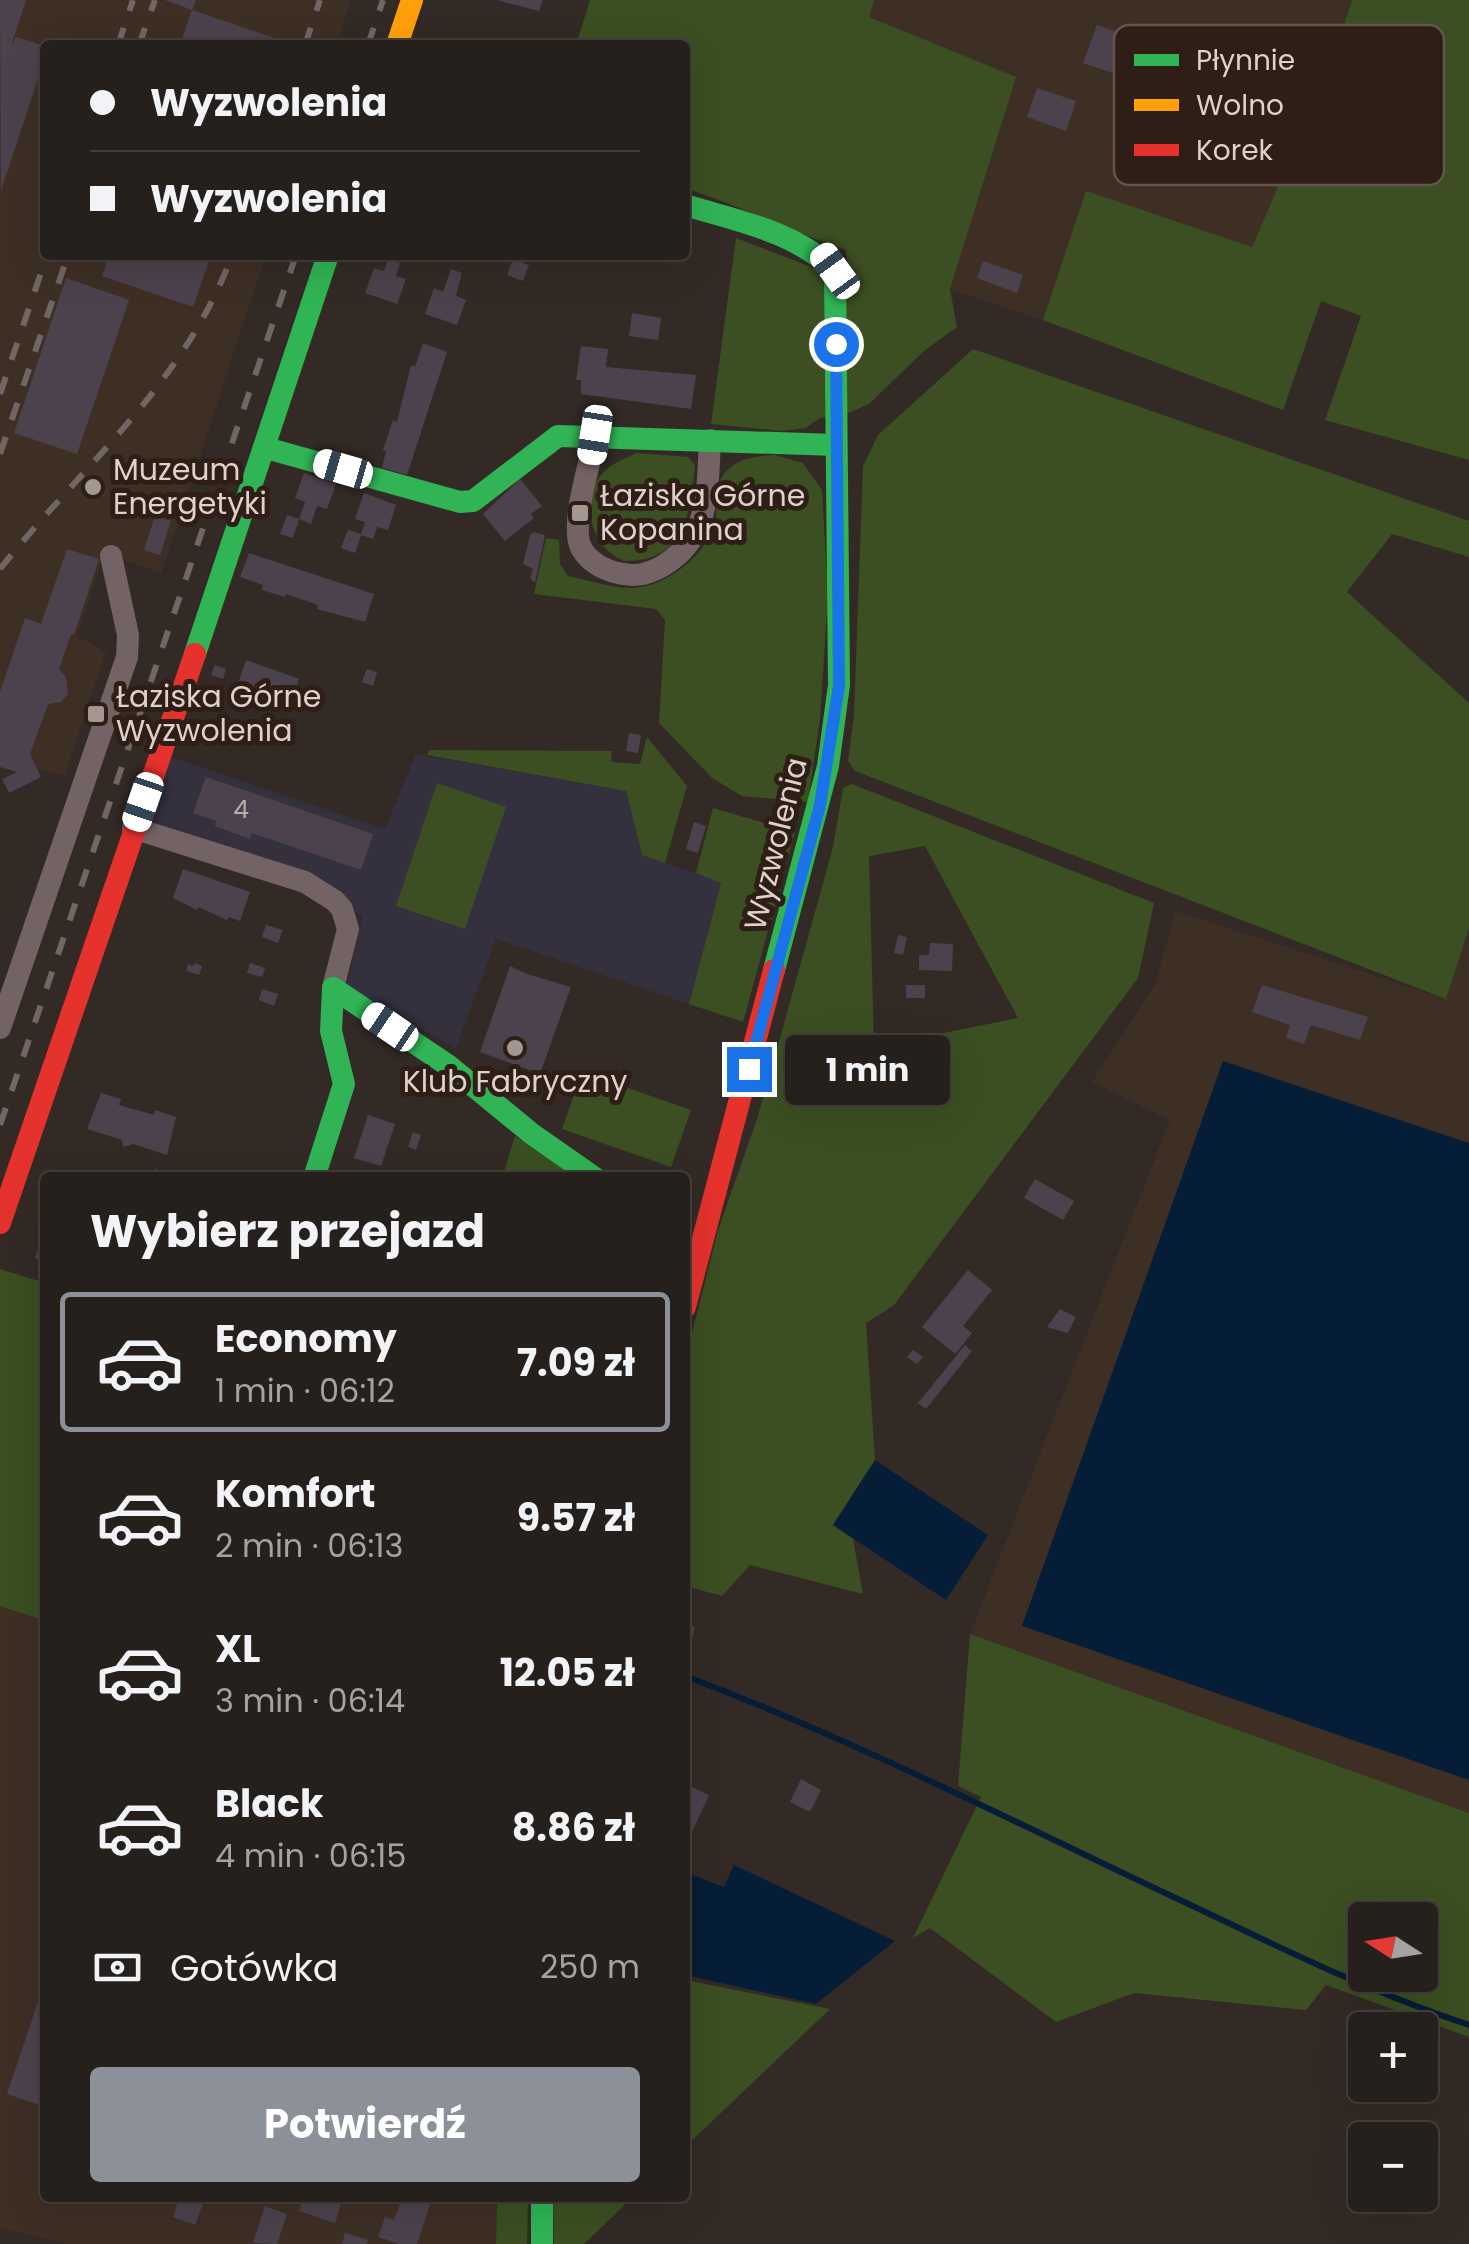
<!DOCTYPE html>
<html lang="pl">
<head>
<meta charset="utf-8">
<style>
	:root { --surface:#26201c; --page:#322d29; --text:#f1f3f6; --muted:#a4a3a3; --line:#423e3b; --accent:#8c9099 }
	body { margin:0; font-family:Poppins,sans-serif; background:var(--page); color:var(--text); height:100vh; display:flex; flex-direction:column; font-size:38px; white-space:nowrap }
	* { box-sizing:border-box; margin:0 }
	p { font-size:32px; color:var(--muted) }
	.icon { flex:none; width:55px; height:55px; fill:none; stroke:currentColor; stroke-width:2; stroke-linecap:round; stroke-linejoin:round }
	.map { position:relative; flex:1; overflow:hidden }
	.side { position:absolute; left:40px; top:1172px; width:650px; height:1030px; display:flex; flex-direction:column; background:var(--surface); border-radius:10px; box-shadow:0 10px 40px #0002,0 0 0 2px var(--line) }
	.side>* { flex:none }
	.guide { position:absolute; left:40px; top:40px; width:650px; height:220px; border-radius:10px; box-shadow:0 10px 40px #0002,0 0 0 2px var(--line); display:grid; align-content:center; height:220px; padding:0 50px; background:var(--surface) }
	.needle { width:65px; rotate:282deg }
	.buttons { position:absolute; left:1348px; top:1902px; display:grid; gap:20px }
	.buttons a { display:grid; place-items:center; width:90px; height:90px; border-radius:10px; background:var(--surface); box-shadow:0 10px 40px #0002,0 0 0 2px var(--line); font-size:50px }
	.end { position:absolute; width:45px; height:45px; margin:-22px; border:12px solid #1a73e8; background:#fff; box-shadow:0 0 0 5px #fff }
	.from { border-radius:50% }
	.bubble { position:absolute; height:70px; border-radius:10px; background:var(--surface); box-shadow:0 10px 40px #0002,0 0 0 2px var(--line); font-size:32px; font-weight:700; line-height:70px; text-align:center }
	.car { position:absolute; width:30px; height:60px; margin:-30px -15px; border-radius:12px; box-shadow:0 0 8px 2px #0007; background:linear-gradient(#fff 24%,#345 0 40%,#fff 0 76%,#345 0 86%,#fff 0) }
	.guide b { display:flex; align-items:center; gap:35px; height:95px; font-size:38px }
	.guide b+b { border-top:2px solid var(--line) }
	.guide i { width:25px; height:25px; background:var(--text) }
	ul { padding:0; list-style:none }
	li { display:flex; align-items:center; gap:30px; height:140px; margin:0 20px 15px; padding:0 30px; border:5px solid transparent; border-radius:10px }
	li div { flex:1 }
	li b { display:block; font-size:38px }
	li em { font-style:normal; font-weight:700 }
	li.active { border-color:var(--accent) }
	li>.icon { width:90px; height:90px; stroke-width:1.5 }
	h2 { padding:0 50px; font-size:45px; line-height:120px }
	.pay { display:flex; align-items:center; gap:25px; height:110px; padding:0 50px; font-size:38px }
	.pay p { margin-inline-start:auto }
	.cta { display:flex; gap:20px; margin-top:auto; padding:20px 50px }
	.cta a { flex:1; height:115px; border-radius:10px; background:var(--accent); color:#fff; font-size:40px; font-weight:700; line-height:115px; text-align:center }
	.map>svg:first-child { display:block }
</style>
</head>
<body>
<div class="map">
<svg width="1469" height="2244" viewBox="0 0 1469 2244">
	<rect width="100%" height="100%" fill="#332a25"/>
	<!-- industrial -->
	<g fill="#3e2f25">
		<polygon points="0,0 351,0 336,45 45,45 45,255 266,255 161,573 104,553 77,636 106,652 65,775 0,761"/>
		<polygon points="874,0 1352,0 1334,56 1252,247 1087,192 1043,320 950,289 1015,77 869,17"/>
		<polygon points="1175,911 1446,999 1469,928 1469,1813 970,1634 1170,1120 1092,1082 1156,983"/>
		<polygon points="0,1606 45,1621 45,2198 497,2198 496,2244 68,2244 0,2228"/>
	</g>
	<!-- education -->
	<polygon fill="#34303e" points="416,754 626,791 642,855 721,882 689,1004 496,939 456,1048 346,989 362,918 319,879 145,825 171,757 385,829"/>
	<!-- green -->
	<g fill="#3b4f22" fill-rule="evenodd">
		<path d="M590,0H874L869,17L1016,77L950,289L957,327L924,351L869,404L848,413L820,418L805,428L782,431L711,424L736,238L848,281L846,250C791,231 740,206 685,188V45H576Z"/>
		<polygon points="1352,0 1469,0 1469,460 1325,420 1361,316 1321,301 1283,410 1043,320 1086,191 1252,247 1334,56"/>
		<polygon points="973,349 1469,521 1469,557 1392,534 1347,592 1469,703 1469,928 1446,999 855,771 848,761 854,715 863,466 878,435"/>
		<path d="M636,453L688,457L695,465C690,514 685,562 624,561C592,548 578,502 602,474C610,464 624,459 636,453Z"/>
		<path d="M775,455L803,463L822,490L828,597L820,719L808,802L742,796L712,778L659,723L665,620L656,609L534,594L546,538L559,540L560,564L568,576C592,581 622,592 646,586C676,579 712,548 716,517C717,509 714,502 716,493C722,462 747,456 775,455Z"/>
		<polygon points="647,737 687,786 665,863 642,855 626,791 427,755 429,750 611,751 612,762 640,764"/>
		<polygon points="437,783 506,807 465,929 396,906"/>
		<path d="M852,784L1154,903L1138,978L894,1305L866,1323L875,1460L833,1525L853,1539L863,1594L750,1565L722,1596L685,1586V1361L718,1230L757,1119L772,1067L833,847L843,788ZM925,846L1018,1018L874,1047L869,856Z"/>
		<polygon points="713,808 795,832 743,1022 689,1004 721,883 696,873"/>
		<polygon points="582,1072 691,1110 671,1167 562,1129"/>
		<polygon points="515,1136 579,1178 502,1178"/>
		<polygon points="0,1269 45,1283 45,1621 0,1606"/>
		<path d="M970,1634L1469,1813V2037L1326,1985L1306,2010L1134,1993L1056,2022L930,1928L913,1938L981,1797L958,1786ZM1365,1920H1420V1975H1365Z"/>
		<polygon points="685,1980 830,2009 685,2147"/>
		<polygon points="497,2198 528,2198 527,2244 496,2244"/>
		<polygon points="553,2198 632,2198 584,2244 554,2244"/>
	</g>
	<!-- water -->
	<g fill="#051d36">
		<polygon points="1223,1061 1469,1143 1469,1780 1022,1626"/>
		<polygon points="875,1460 988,1535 946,1600 833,1525"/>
		<polygon points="734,1865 895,1941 816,2004 685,1975 685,1872 724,1887"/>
	</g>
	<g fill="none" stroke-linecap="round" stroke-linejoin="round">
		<!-- stream -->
		<path stroke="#051d36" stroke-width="6" d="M685,1676C860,1742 1028,1829 1197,1908C1287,1951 1375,1994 1469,2025"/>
	</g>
	<!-- building -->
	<g fill="#4c424d">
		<polygon points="0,0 26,0 11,46 16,37 45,46 45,58 1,190"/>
		<polygon points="165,0 196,0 192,10"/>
		<polygon points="497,0 543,0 539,11"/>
		<polygon points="192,10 283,41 282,45 180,45"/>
		<polygon points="1097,25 1277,88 1264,124 1083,63"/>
		<polygon points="1037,88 1076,101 1066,131 1027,117"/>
		<polygon points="109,255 211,255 193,307 102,276"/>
		<polygon points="388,259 400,263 396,276 406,279 397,304 365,293 374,268 384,271"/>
		<polygon points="513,259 529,265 523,281 507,275"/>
		<polygon points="983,261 1023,275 1017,293 977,278"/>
		<polygon points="451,269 462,273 456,296 466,300 457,325 425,314 434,288 443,292"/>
		<polygon points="66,278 129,300 77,454 14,433"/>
		<polygon points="632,313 661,318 658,340 629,336"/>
		<polygon points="423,343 447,352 407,475 382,468 386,451 383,450 393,420 397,422 411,365 415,367"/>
		<polygon points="581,346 608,349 606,367 696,375 691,409 581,394 581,380 576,380"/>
		<polygon points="304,473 336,484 327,509 317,506 311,524 299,519 305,502 295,498"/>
		<polygon points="520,479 542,506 531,514 534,518 505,541 483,514"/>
		<polygon points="364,493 396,505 388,530 377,527 373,539 361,535 355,553 341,548 348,530 361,534 365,522 355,519"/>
		<polygon points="287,515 299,519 293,538 280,534"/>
		<polygon points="155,516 171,521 160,555 144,550"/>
		<polygon points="534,532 545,535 535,583 530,578 533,569 523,564 530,535"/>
		<polygon points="67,549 99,559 74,635 71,634 59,669 66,678 68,694 61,702 48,704 30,754 41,777 9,793 2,779 17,772 0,767 0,692 25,618 41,624"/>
		<polygon points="249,553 374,594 365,622 317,609 318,605 286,594 285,597 262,590 263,585 240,577"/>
		<polygon points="246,660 299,679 288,710 235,692"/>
		<polygon points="215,665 226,669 223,679 211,675"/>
		<polygon points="367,669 377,672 373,686 362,682"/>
		<polygon points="629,733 641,735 638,753 626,751"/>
		<polygon points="206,777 373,834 361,870 252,833 250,839 215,826 216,821 193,813"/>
		<polygon points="694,822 706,826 698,853 686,849"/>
		<polygon points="183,869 250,892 240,921 229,917 227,920 198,907 197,910 173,898"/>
		<polygon points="266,925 283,930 278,943 262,937"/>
		<polygon points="898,935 907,937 903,955 894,953"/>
		<polygon points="930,943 953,944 952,971 919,970 919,955 929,955"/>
		<polygon points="195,963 202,966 199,975 186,971 188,964 193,966"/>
		<polygon points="250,963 265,968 262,977 247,973"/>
		<polygon points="510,966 527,974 571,987 540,1074 480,1052"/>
		<rect x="906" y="985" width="19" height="13"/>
		<polygon points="1262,985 1368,1017 1360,1040 1311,1025 1304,1044 1286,1038 1290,1025 1252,1012"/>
		<polygon points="262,989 278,994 274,1006 259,1000"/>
		<polygon points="570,1076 577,1078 571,1095 564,1093"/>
		<polygon points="101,1093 121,1099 119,1105 154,1115 155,1110 176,1117 167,1155 133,1144 123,1147 122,1140 87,1129"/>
		<polygon points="368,1115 395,1124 381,1166 354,1158"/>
		<polygon points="413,1132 421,1135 416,1150 408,1147"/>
		<polygon points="155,1169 179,1177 178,1178 152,1178"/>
		<polygon points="1035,1179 1074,1201 1063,1220 1024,1198"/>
		<polygon points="44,1230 45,1230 45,1261 35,1258"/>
		<polygon points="968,1270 992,1290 963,1326 972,1333 955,1354 922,1327"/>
		<polygon points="1060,1309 1076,1317 1068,1333 1047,1327"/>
		<polygon points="965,1345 972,1351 926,1409 918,1403"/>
		<polygon points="913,1350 923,1357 917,1364 907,1357"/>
		<polygon points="685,1624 695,1627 691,1642 685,1640"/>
		<polygon points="801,1779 821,1790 810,1812 790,1802"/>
		<polygon points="685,1784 709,1795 685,1847"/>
		<polygon points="44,1984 45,1984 45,2107 7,2094"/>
		<polygon points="179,2198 205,2198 195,2225 173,2217"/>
		<polygon points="303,2198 343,2198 335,2223 299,2211"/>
		<polygon points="402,2198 432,2198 417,2244 400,2244 378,2237 385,2217 394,2220"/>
		<polygon points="265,2206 287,2214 277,2244 253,2243"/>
		<polygon points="345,2233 368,2240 366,2244 342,2244"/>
	</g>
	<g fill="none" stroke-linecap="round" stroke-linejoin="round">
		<!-- street -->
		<g stroke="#746365" stroke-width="22">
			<path d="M595,435C590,466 576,503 578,535C579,563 617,579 643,574C663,569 681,555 692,538C710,510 708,472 710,440"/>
			<polyline points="133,828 305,882 335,901 342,909 348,929 333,988"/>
			<polyline points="0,1028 127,657 128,635 111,556"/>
		</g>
		<!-- fast -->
		<g stroke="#30b455" stroke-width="22">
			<path d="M685,205C737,221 795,231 835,271L839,685L828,766L774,970"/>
			<polyline points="266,448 460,502 473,501 558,436 836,445"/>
			<polyline points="195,654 328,255"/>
			<polyline points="314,1178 344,1084 331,1031 333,988 449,1066 532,1134 595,1178"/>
			<polyline points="542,2198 542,2244"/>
		</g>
		<!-- slow -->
		<polyline stroke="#ff9f0a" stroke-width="22" points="397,45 412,0"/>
		<!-- jam -->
		<g stroke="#e5322d" stroke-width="22">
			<polyline points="0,1223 195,654"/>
			<polyline points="685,1307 774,970"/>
		</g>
		<!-- rail -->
		<g stroke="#726665" stroke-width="6" stroke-dasharray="18 18" stroke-linecap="butt">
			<polyline points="118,45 133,0"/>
			<polyline points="139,45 155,0"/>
			<polyline points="305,45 320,0"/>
			<polyline points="368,45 383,0"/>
			<polyline points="0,394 47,255"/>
			<polyline points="0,454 68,255"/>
			<path d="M0,569C82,466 186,382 232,255"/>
			<polyline points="0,1125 296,255"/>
		</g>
	</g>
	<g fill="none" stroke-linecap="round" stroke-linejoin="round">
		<!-- route -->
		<polyline stroke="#1a73e8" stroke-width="12" points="749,1069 820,805 839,686 836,344"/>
	</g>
	<!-- markers -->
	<g fill="#a29791" stroke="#2f1e16" stroke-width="4">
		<circle cx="93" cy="487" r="10"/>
		<rect x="570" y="503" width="20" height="20" rx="5"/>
		<rect x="86" y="704" width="20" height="20" rx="5"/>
		<circle cx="515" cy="1048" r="10"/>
	</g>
	<g text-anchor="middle" stroke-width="10" stroke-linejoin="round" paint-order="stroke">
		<!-- number labels -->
		<g font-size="25" fill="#b9adac">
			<text x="241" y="818">4</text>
		</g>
		<!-- poi labels -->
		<g font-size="30" fill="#ddd1cb" stroke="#2f1e16" text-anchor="start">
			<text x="113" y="480">Muzeum<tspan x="113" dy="34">Energetyki</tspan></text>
			<text x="600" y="506">Łaziska Górne<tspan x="600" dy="34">Kopanina</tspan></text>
			<text x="116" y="707">Łaziska Górne<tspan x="116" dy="34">Wyzwolenia</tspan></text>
			<text x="515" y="1092" text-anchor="middle">Klub Fabryczny</text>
		</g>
		<!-- street labels -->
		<g font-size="30" fill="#ddd1cb" stroke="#2f1e16">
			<text transform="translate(776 844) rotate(-76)" y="10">Wyzwolenia</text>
		</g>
	</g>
	<!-- legend -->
	<rect x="1114" y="25" width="330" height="160" rx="15" fill="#2f1e16" stroke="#63544c" stroke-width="2.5"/>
	<rect x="1134" y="54" width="45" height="12" fill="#30b455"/>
	<rect x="1134" y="99" width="45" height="12" fill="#ff9f0a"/>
	<rect x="1134" y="144" width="45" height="12" fill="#e5322d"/>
	<g font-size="28" fill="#ddd1cb">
		<text x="1196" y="70">Płynnie</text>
		<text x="1196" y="115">Wolno</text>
		<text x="1196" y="160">Korek</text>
	</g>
</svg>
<div class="buttons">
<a><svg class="needle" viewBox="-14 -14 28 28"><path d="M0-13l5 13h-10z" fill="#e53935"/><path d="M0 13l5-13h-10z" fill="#a4a3a3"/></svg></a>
<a>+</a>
<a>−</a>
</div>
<i class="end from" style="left:836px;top:344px"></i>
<i class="end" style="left:749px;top:1069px"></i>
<div class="bubble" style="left:785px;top:1035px;width:165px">1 min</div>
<i class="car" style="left:835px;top:271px;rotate:324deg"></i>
<i class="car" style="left:595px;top:435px;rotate:189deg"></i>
<i class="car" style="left:343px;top:469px;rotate:286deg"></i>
<i class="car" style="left:143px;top:802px;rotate:199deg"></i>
<i class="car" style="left:390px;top:1027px;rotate:304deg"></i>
<div class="guide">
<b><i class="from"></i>Wyzwolenia</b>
<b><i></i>Wyzwolenia</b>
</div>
<section class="side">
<h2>Wybierz przejazd</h2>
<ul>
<li class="active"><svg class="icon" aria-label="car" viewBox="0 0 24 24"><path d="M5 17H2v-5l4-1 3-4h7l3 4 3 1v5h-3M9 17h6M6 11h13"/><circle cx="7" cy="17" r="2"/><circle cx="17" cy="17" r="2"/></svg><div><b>Economy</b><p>1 min · 06:12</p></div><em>7.09 zł</em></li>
<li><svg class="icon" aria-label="car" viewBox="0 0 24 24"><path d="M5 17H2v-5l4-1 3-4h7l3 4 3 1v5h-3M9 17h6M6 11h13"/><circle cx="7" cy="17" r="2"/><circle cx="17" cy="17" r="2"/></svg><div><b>Komfort</b><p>2 min · 06:13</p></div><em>9.57 zł</em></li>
<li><svg class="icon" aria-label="car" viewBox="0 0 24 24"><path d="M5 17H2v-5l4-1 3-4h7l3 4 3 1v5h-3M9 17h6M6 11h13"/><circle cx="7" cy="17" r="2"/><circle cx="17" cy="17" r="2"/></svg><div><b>XL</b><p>3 min · 06:14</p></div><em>12.05 zł</em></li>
<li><svg class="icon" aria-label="car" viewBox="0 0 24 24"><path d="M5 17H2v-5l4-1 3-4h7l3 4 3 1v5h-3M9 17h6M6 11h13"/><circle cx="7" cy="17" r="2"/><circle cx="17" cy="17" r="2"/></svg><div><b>Black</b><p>4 min · 06:15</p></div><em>8.86 zł</em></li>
</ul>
<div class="pay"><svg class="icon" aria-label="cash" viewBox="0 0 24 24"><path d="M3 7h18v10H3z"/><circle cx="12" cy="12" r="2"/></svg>Gotówka<p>250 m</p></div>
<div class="cta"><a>Potwierdź</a></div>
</section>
</div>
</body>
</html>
